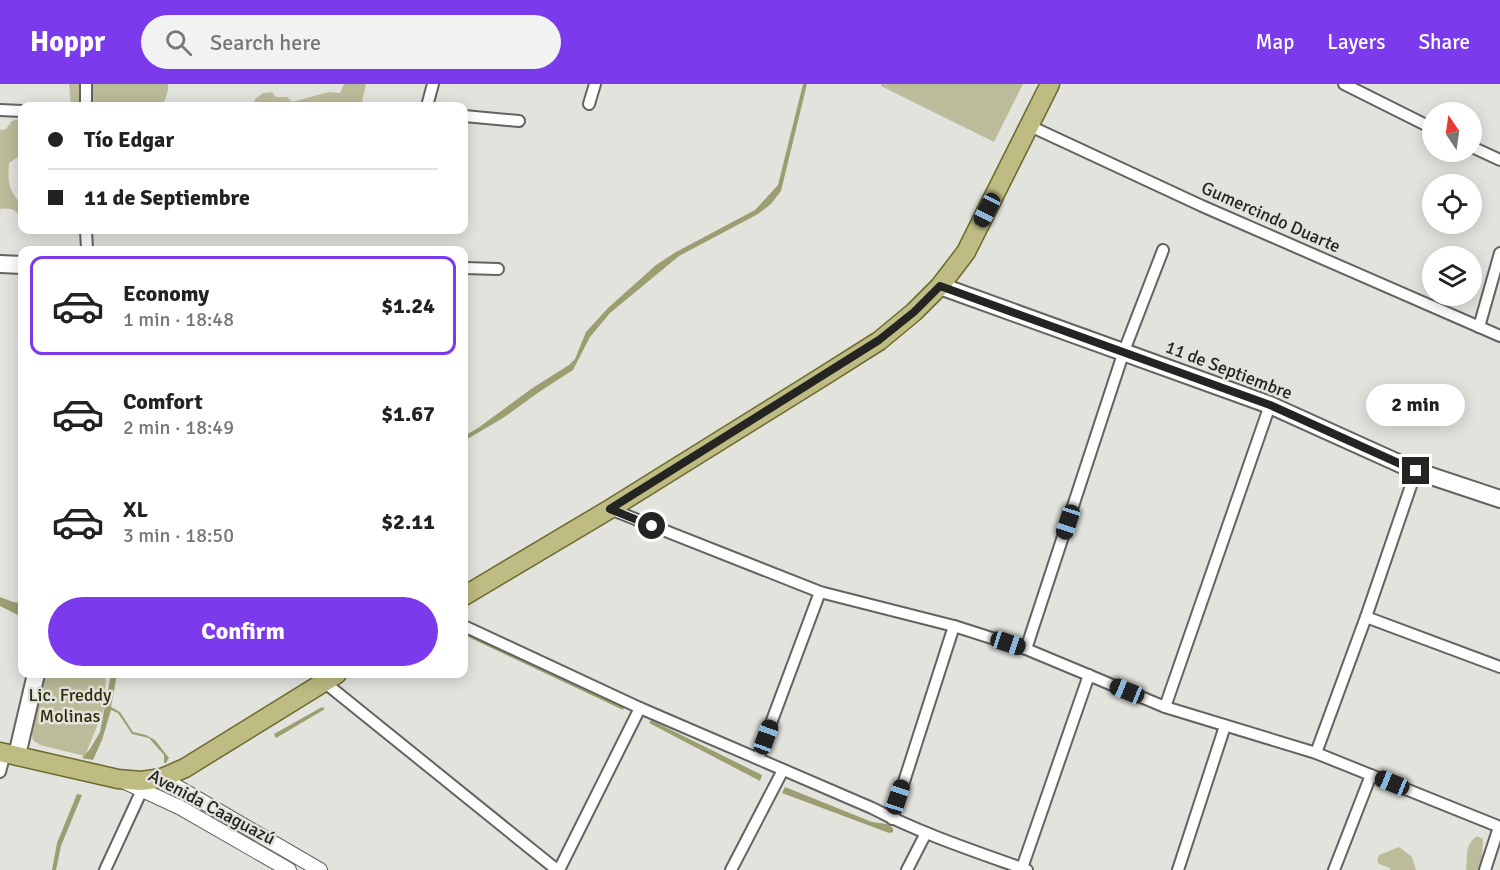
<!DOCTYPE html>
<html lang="en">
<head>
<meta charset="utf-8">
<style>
	:root { --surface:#fff; --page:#f2f2f2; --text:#222; --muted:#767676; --line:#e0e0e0; --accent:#7c3aed }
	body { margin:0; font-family:Signika,sans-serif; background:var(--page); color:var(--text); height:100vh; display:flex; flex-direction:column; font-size:22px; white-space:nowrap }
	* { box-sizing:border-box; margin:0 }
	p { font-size:20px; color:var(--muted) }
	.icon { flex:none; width:33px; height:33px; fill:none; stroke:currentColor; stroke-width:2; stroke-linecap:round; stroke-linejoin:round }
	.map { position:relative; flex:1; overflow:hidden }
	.panel { position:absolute; left:18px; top:162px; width:450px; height:432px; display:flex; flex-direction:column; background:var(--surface); border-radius:12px; box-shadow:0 3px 15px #0003 }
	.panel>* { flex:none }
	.banner { position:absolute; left:18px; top:18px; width:450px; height:132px; border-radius:12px; box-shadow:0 3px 15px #0003; display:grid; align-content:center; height:132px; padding:0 30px; background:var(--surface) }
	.needle { width:39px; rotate:347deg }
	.buttons { position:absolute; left:1422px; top:18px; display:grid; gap:12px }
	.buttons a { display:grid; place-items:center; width:60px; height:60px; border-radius:50%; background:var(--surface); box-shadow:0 3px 15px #0003; font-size:30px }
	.end { position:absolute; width:27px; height:27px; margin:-14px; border:8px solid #242422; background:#fff; box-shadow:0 0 0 3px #fff }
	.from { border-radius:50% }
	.bubble { position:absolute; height:42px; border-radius:21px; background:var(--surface); box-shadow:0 3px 15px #0003; font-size:20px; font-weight:700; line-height:42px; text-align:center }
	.car { position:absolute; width:18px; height:36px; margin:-18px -9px; border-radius:8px; box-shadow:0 0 4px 2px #0007; background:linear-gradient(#222 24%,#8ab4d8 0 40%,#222 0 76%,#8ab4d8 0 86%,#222 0) }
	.banner b { display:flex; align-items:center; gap:21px; height:57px; font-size:22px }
	.banner b+b { border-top:2px solid var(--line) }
	.banner i { width:15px; height:15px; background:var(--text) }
	ul { padding:10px 0 0; list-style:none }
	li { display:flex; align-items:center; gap:18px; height:99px; margin:0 12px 9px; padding:0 18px; border:3px solid transparent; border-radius:12px }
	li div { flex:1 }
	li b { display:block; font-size:22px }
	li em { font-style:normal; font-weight:700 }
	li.current { border-color:var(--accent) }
	li>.icon { width:54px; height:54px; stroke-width:1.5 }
	.primary-button { display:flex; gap:12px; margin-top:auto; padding:12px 30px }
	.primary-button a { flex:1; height:69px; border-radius:36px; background:var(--accent); color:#fff; font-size:24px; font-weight:700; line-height:69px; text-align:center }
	header { display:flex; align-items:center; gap:36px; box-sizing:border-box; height:84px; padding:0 30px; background:var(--accent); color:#fff }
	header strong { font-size:28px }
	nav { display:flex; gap:33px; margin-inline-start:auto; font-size:21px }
	.search { width:420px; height:54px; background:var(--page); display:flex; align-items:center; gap:15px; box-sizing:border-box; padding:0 21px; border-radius:33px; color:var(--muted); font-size:22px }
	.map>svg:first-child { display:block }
</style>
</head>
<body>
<header>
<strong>Hoppr</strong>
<div class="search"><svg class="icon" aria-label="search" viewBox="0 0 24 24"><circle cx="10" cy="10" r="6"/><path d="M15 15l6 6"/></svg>Search here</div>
<nav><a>Map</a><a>Layers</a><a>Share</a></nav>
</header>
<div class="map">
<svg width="1500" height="786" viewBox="0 0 1500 786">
	<rect width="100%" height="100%" fill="#e3e3de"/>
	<!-- green -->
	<g fill="#bcbc9b">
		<polygon points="69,0 168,0 168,6 163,22 71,22"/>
		<polygon points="344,0 366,0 361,22 251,22 254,19 255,15 263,9 272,8 276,13 287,13 292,18 329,8 340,9"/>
		<polygon points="881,0 1023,0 994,58 881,2"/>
		<path d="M22,34V70L9,79C8,98 8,104 20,119H22V139C19,127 13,123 0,125V46L6,45L12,37Z"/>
		<polygon points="44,590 106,590 104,625 85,672 40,661 33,656 32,651"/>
		<path d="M1477,752L1483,755L1482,776L1486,781V786H1466C1468,772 1464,761 1477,752Z"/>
		<polygon points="1399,763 1412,773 1416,786 1390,786 1390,784 1379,780 1377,776 1379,771"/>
	</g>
	<!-- water -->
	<g fill="#9d9d72">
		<polygon points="803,0 807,0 781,107 771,120 758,130 679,172 610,229 590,253 573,286 539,308 503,334 464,357 464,352 478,344 531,305 569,281 575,275 586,248 608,224 656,181 676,168 755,126 778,101"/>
		<polygon points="0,513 13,518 22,519 22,533 0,522"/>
		<polygon points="464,546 624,623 623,626 464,551"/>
		<polygon points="111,590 117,590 111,623 120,628 133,648 146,651 155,656 169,674 166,679 164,679 164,671 149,654 132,650 118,629 111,626 102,656 93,676 82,674 90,665 100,648"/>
		<polygon points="322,623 325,625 276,654 274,650"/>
		<polygon points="651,636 762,691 760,697 649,639"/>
		<polygon points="785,703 872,738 887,740 893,744 893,748 889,749 782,709"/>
		<polygon points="77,710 82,711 61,762 56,786 52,786 57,759"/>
	</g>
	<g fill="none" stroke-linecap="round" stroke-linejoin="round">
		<defs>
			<g id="minor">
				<polyline points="1344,0 1432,44"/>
				<polyline points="589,20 595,0"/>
				<polyline points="86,22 86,0"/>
				<polyline points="427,22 433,0"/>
				<polyline points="0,26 22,27"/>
				<polyline points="464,32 519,37"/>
				<polyline points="1030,42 1202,122 1500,252"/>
				<polyline points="1472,63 1500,76"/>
				<polyline points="86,146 87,166"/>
				<polyline points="464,184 498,185"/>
				<polyline points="1479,243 1500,169"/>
				<polyline points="610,425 820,508 954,542 1026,565 1165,623 1316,669 1500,743"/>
				<polyline points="1366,533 1500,583"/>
				<path d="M464,542L640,624L872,724C922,750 974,767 1027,786"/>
				<polyline points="1026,565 1124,267 1163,166"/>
				<polyline points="324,598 557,786"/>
				<polyline points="1165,623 1270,321"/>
				<polyline points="1316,669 1366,533 1416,387"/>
				<polyline points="758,674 820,508"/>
				<polyline points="0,688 5,669"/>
				<polyline points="892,735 954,542"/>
				<polyline points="1022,784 1089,591"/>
				<polyline points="105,786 142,706 147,703"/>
				<polyline points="559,786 640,624"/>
				<polyline points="731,786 783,686"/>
				<polyline points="907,786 926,749"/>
				<polyline points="1178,786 1225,642"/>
				<polyline points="1334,786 1371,691"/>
				<polyline points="1485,786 1499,743"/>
			</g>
			<g id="tertiary">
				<polyline points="162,694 320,786"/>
				<polyline points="125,698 181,724 289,786"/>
			</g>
			<g id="secondary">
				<polyline points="0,180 22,181"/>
				<polyline points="940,202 1270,321 1416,387 1500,415"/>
				<polyline points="17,671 36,590"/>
			</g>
			<g id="primary">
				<polyline points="464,512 610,425 822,293 879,257 914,228 940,202 966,168 1050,0"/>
				<polyline points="0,668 118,695 141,697 162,694 185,684 337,590"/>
			</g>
		</defs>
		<!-- minor casing -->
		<use href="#minor" stroke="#63635f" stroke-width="14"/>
		<!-- tertiary casing -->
		<use href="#tertiary" stroke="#63635f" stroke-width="16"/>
		<!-- secondary casing -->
		<use href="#secondary" stroke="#63635f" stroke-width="20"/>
		<!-- primary casing -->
		<use href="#primary" stroke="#6c6a2c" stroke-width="21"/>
		<!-- minor -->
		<use href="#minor" stroke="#fff" stroke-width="10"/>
		<!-- tertiary -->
		<use href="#tertiary" stroke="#fff" stroke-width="14"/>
		<!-- secondary -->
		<use href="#secondary" stroke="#fff" stroke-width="16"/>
		<!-- primary -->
		<use href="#primary" stroke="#bebc83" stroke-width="18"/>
	</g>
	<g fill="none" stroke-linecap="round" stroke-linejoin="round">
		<!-- route -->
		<polyline stroke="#242422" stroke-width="8" points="652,442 610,425 879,256 914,228 940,202 1270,321 1416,387"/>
	</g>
	<g text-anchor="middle" stroke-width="5" stroke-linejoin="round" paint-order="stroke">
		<!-- street labels -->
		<g font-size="18" fill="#242422" stroke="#e3e3de">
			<text transform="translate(1271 133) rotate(24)" y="6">Gumercindo Duarte</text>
			<text transform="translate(1229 286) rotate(21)" y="6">11 de Septiembre</text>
			<text transform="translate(212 723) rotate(28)" y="6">Avenida Caaguazú</text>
		</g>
		<!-- park labels -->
		<g font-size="18" fill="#2f2e09" stroke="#e3e3de">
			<text x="70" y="617">Lic. Freddy<tspan x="70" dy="21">Molinas</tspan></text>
		</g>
	</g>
</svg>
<div class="buttons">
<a><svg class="needle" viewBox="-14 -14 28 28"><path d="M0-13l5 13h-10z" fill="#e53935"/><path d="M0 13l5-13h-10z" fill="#767676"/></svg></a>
<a><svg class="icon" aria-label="locate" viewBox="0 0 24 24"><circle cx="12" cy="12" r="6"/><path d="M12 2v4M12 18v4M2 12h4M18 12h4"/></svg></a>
<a><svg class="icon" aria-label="layers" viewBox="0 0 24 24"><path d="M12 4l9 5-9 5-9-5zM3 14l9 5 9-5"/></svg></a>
</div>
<i class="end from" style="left:652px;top:442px"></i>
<i class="end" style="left:1416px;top:387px"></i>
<div class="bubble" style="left:1366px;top:300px;width:99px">2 min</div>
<i class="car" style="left:987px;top:126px;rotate:207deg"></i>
<i class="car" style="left:1068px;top:438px;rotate:198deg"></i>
<i class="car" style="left:1008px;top:559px;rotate:108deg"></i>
<i class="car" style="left:1127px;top:607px;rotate:292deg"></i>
<i class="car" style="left:766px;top:653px;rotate:20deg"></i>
<i class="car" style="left:1392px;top:699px;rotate:292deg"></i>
<i class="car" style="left:898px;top:713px;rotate:18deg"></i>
<div class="banner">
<b><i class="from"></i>Tío Edgar</b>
<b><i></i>11 de Septiembre</b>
</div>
<section class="panel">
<ul>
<li class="current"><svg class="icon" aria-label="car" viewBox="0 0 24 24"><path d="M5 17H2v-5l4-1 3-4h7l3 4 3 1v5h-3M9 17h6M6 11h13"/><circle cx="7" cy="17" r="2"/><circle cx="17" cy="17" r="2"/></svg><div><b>Economy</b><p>1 min · 18:48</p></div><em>$1.24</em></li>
<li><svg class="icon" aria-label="car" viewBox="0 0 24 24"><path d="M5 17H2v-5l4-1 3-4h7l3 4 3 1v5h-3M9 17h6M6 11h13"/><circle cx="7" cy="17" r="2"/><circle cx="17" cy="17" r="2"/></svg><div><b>Comfort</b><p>2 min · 18:49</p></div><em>$1.67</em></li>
<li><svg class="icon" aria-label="car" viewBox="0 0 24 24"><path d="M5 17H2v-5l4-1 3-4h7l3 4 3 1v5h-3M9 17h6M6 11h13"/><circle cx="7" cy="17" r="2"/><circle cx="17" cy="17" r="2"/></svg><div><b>XL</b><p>3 min · 18:50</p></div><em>$2.11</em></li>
</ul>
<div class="primary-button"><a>Confirm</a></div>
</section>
</div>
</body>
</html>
